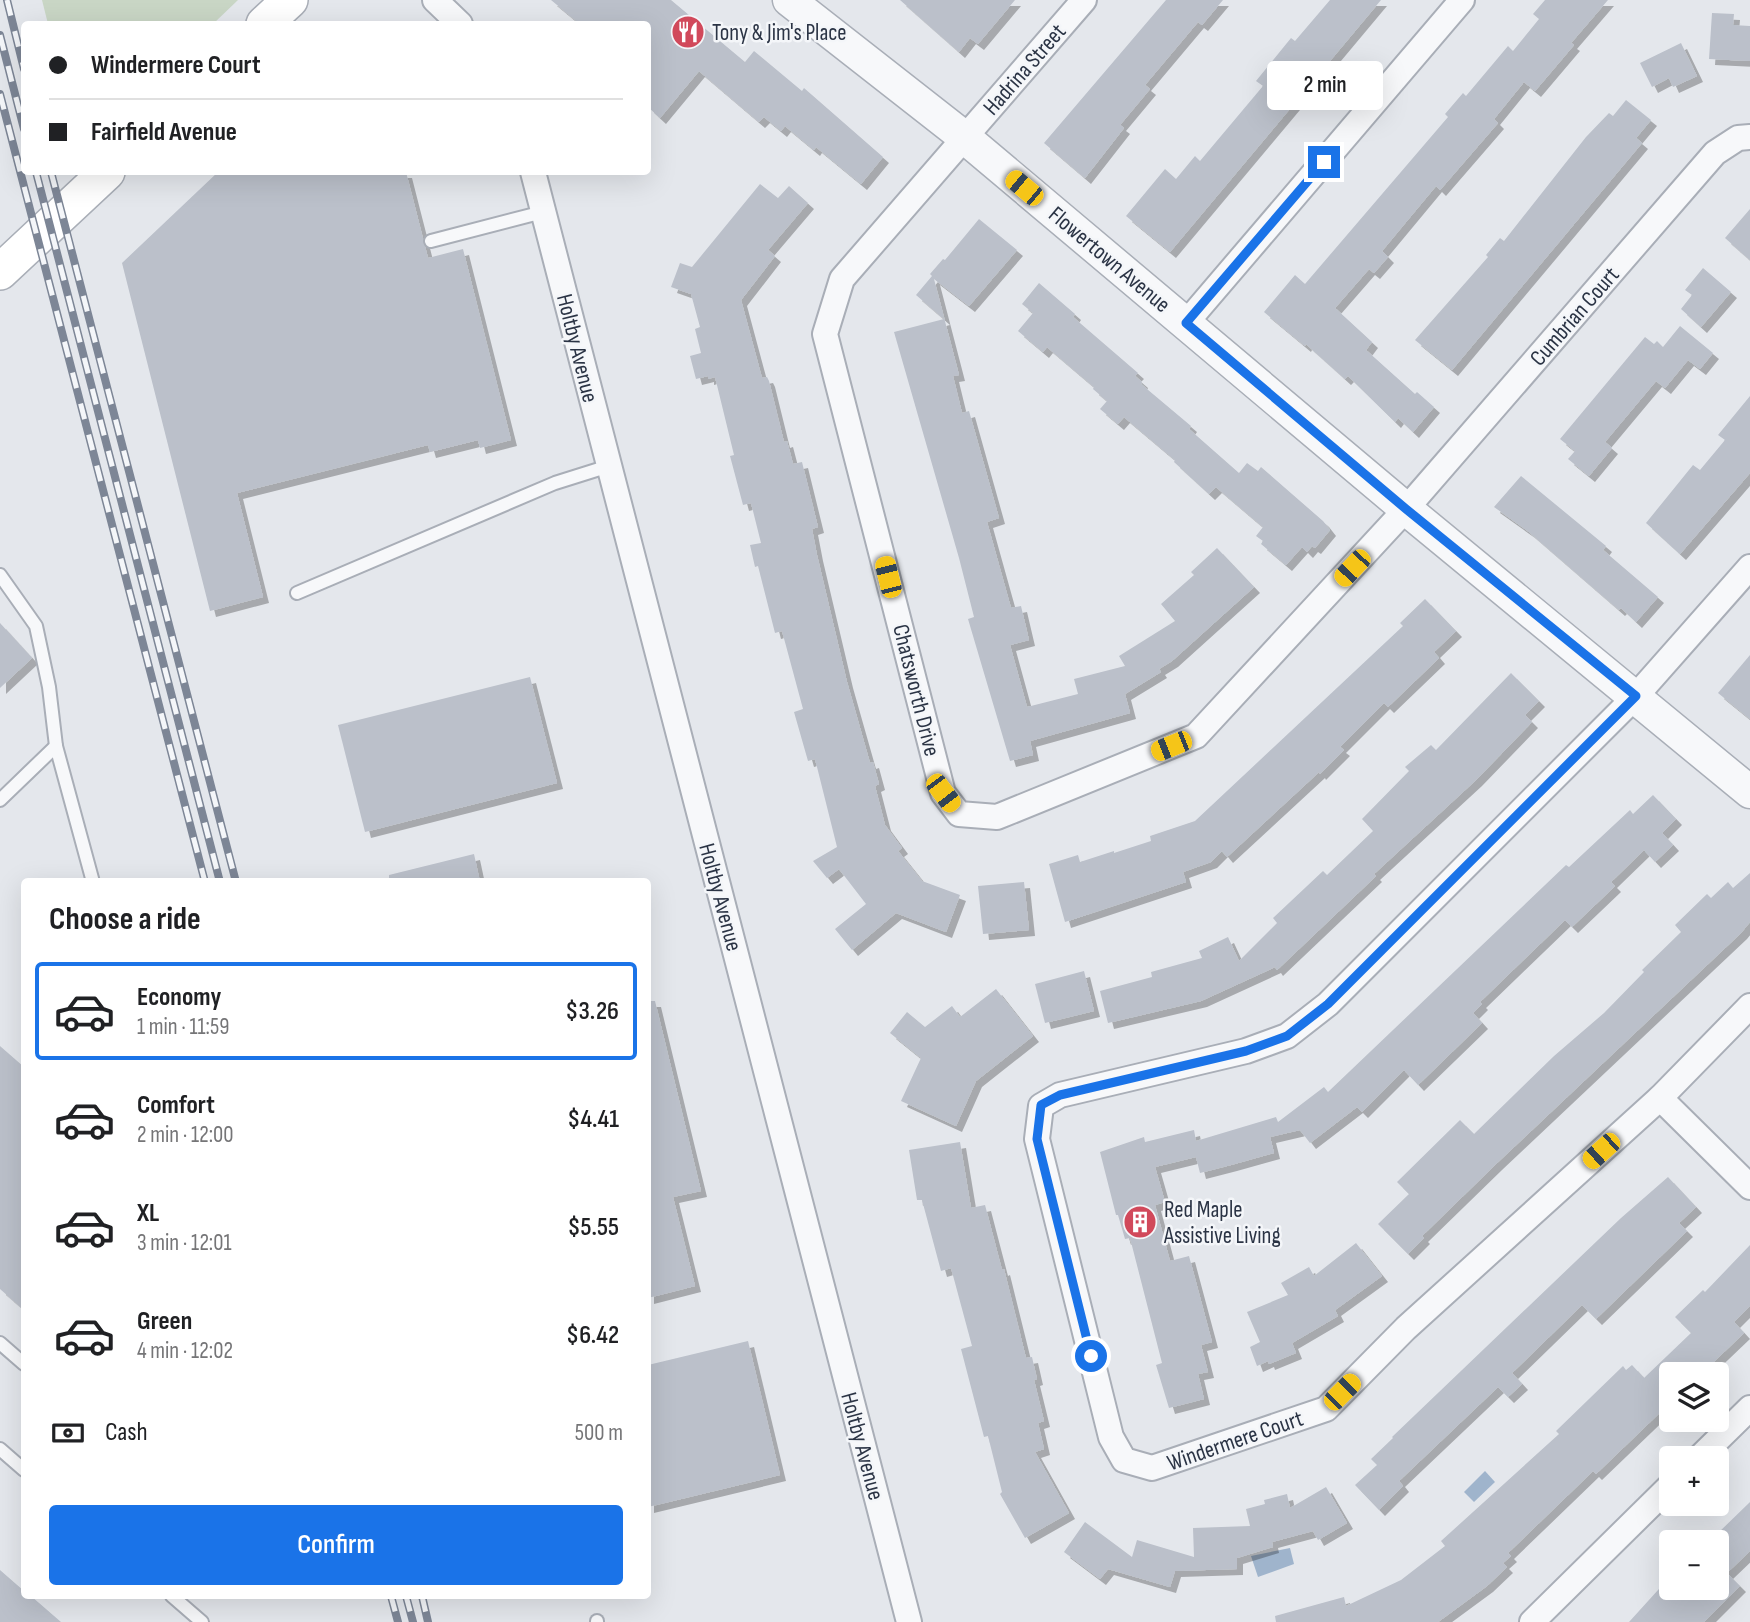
<!DOCTYPE html>
<html lang="en">
<head>
<meta charset="utf-8">
<style>
	:root { --surface:#fff; --page:#f6f6f6; --text:#202124; --muted:#757577; --line:#e0e0e0; --accent:#1a73e8 }
	body { margin:0; font-family:"Sofia Sans Condensed",sans-serif; background:var(--page); color:var(--text); height:100vh; display:flex; flex-direction:column; font-size:26px; white-space:nowrap }
	* { box-sizing:border-box; margin:0 }
	p { font-size:23px; color:var(--muted) }
	.icon { flex:none; width:38px; height:38px; fill:none; stroke:currentColor; stroke-width:2; stroke-linecap:round; stroke-linejoin:round }
	.map { position:relative; flex:1; overflow:hidden }
	.side { position:absolute; left:21px; top:878px; width:630px; height:721px; display:flex; flex-direction:column; background:var(--surface); border-radius:7px; box-shadow:0 7px 28px #0002 }
	.side>* { flex:none }
	.guide { position:absolute; left:21px; top:21px; width:630px; height:154px; border-radius:7px; box-shadow:0 7px 28px #0002; display:grid; align-content:center; height:154px; padding:0 28px; background:var(--surface) }
	.tools { position:absolute; left:1659px; top:1362px; display:grid; gap:14px }
	.tools a { display:grid; place-items:center; width:70px; height:70px; border-radius:7px; background:var(--surface); box-shadow:0 7px 28px #0002; font-size:35px }
	.end { position:absolute; width:32px; height:32px; margin:-16px; border:9px solid #1a73e8; background:#fff; box-shadow:0 0 0 4px #fff }
	.from { border-radius:50% }
	.bubble { position:absolute; height:49px; border-radius:7px; background:var(--surface); box-shadow:0 7px 28px #0002; font-size:23px; font-weight:600; line-height:49px; text-align:center }
	.car { position:absolute; width:21px; height:42px; margin:-21px -10px; border-radius:9px; box-shadow:0 0 5px 2px #0007; background:linear-gradient(#f5c518 24%,#345 0 40%,#f5c518 0 76%,#345 0 86%,#f5c518 0) }
	.guide b { display:flex; align-items:center; gap:24px; height:66px; font-size:26px }
	.guide b+b { border-top:2px solid var(--line) }
	.guide i { width:18px; height:18px; background:var(--text) }
	ul { padding:0; list-style:none }
	li { display:flex; align-items:center; gap:21px; height:98px; margin:0 14px 10px; padding:0 14px; border:4px solid transparent; border-radius:7px }
	li div { flex:1 }
	li b { display:block; font-size:26px }
	li em { font-style:normal; font-weight:600 }
	li.active { border-color:var(--accent) }
	li>.icon { width:63px; height:63px; stroke-width:1.5 }
	h2 { padding:0 28px; font-size:32px; line-height:84px }
	.pay { display:flex; align-items:center; gap:18px; height:77px; padding:0 28px; font-size:26px }
	.pay p { margin-inline-start:auto }
	.primary-button { display:flex; gap:14px; margin-top:auto; padding:14px 28px }
	.primary-button a { flex:1; height:80px; border-radius:7px; background:var(--accent); color:#fff; font-size:28px; font-weight:600; line-height:80px; text-align:center }
	.map>svg:first-child { display:block }
</style>
</head>
<body>
<div class="map">
<svg width="1750" height="1622" viewBox="0 0 1750 1622">
	<defs>
		<filter id="shadow"><feDropShadow dx="6" dy="6" stdDeviation="0" flood-color="#0004"/></filter>
	</defs>
	<rect width="100%" height="100%" fill="#e4e7ec"/>
	<!-- green -->
	<polygon fill="#c9d6c5" points="42,0 238,0 213,24 48,24"/>
	<!-- water -->
	<g fill="#9fb4cc">
		<polygon points="1485,1471 1495,1482 1474,1502 1464,1492"/>
		<polygon points="1290,1548 1294,1564 1258,1577 1251,1556"/>
	</g>
	<!-- building -->
	<g fill="#bbc0ca" filter="url(#shadow)">
		<polygon points="551,0 671,0 745,62 754,51 802,91 804,88 883,157 861,184 816,147 814,150 785,126 781,131 764,117 759,122 699,71 660,118 648,107 648,24 580,24"/>
		<polygon points="900,0 1015,0 978,44 970,38 959,52"/>
		<polygon points="1166,0 1223,0 1202,25 1198,22 1145,85 1150,89 1120,125 1124,128 1085,178 1044,143"/>
		<polygon points="1330,0 1381,0 1170,252 1126,216 1165,169 1176,179 1195,156 1200,161 1263,86 1256,81 1291,38 1295,41"/>
		<polygon points="1545,0 1608,0 1571,43 1574,45 1535,91 1524,82 1494,119 1498,123 1440,190 1436,186 1382,251 1388,257 1374,273 1369,269 1335,308 1372,342 1366,350 1415,394 1417,392 1434,407 1413,432 1398,418 1395,422 1348,376 1345,379 1306,344 1305,346 1264,312 1295,275 1305,284 1448,117 1445,114 1463,93 1466,96 1508,46 1513,51 1539,19 1533,14"/>
		<polygon points="1712,13 1734,14 1733,25 1750,26 1750,61 1709,59"/>
		<polygon points="1681,43 1697,76 1673,87 1669,78 1652,87 1640,63"/>
		<polygon points="1626,100 1651,120 1636,138 1642,143 1452,370 1415,340 1488,257 1486,255 1500,238 1504,241 1586,137 1609,113 1613,116"/>
		<polygon points="218,172 406,172 428,258 463,249 511,440 480,448 478,440 430,452 428,445 237,493 263,597 210,611 122,263"/>
		<polygon points="760,184 778,198 789,186 808,203 768,250 775,256 741,300 762,378 767,377 769,381 784,442 787,441 793,464 802,462 818,527 812,529 817,555 847,682 870,763 873,762 879,784 875,786 885,825 902,848 898,851 922,881 960,895 946,932 896,913 852,950 835,929 866,904 839,869 827,878 813,861 837,847 815,759 808,761 794,712 803,709 782,631 775,633 758,566 755,567 750,545 761,543 751,503 743,505 730,456 734,455 715,377 708,379 708,376 696,379 690,356 701,353 695,329 700,327 691,294 671,287 680,263 692,267"/>
		<polygon points="1750,209 1750,260 1725,238"/>
		<polygon points="979,219 1017,250 969,306 934,279 959,375 953,376 962,413 969,411 999,518 987,522 1011,608 1021,606 1029,640 1010,645 1027,707 1078,694 1074,679 1125,666 1119,656 1175,621 1161,604 1194,575 1191,572 1217,548 1254,587 1172,661 1159,669 1161,672 1125,694 1130,713 1030,741 1033,755 1010,761 968,619 974,617 959,558 894,332 944,319 916,295 932,276 930,274 943,259 945,260"/>
		<polygon points="1703,268 1731,292 1701,327 1681,309 1692,295 1685,290"/>
		<polygon points="1039,283 1075,314 1073,317 1138,373 1135,376 1142,382 1141,384 1191,426 1189,429 1239,473 1247,463 1258,471 1261,467 1323,521 1330,530 1315,548 1312,546 1307,552 1302,547 1286,565 1261,544 1263,541 1256,536 1263,527 1216,487 1209,494 1174,462 1175,460 1124,417 1118,424 1100,409 1107,401 1093,389 1094,387 1047,347 1043,352 1018,331 1033,313 1022,304"/>
		<polygon points="1680,326 1713,353 1700,369 1688,360 1665,388 1656,381 1605,442 1612,448 1589,476 1568,459 1575,451 1560,439 1645,337 1654,344 1657,341 1663,347"/>
		<polygon points="1750,396 1750,473 1680,554 1646,523 1693,465 1700,470 1725,440 1718,435"/>
		<polygon points="1521,476 1606,546 1603,550 1658,597 1636,622 1621,608 1619,610 1529,532 1494,507"/>
		<polygon points="1425,599 1456,631 1434,652 1439,658 1388,707 1384,703 1340,747 1344,750 1320,774 1319,772 1227,857 1222,851 1211,862 1183,872 1186,882 1065,922 1049,864 1078,855 1080,862 1114,851 1114,853 1151,841 1150,836 1195,821 1403,626 1400,623"/>
		<polygon points="0,623 32,658 0,688"/>
		<polygon points="1750,655 1750,719 1718,693"/>
		<polygon points="1511,673 1539,701 1525,715 1532,722 1476,780 1374,874 1376,876 1277,970 1275,967 1201,1001 1108,1023 1100,991 1152,977 1151,972 1202,958 1199,951 1228,937 1239,961 1277,923 1273,918 1323,871 1327,875 1373,831 1362,819 1409,771 1405,767 1431,745 1436,750"/>
		<polygon points="530,677 557,783 365,832 338,725"/>
		<polygon points="1653,795 1676,819 1662,833 1673,845 1655,862 1644,850 1611,882 1615,886 1572,927 1565,920 1480,1002 1482,1004 1473,1013 1482,1023 1418,1085 1404,1070 1362,1112 1357,1107 1310,1143 1300,1130 1270,1137 1274,1153 1231,1165 1200,1173 1196,1157 1155,1167 1165,1202 1155,1205 1170,1261 1189,1256 1212,1342 1201,1345 1208,1372 1198,1374 1204,1399 1169,1408 1156,1365 1162,1363 1130,1238 1125,1239 1118,1215 1116,1215 1100,1152 1144,1137 1145,1142 1194,1130 1196,1141 1276,1117 1278,1122 1324,1087 1328,1092 1566,865 1569,867 1630,810 1633,814"/>
		<polygon points="474,854 480,882 389,882 389,875"/>
		<polygon points="1750,873 1750,922 1741,933 1496,1164 1422,1236 1424,1238 1408,1254 1378,1224 1409,1194 1397,1182 1460,1120 1474,1134 1554,1056 1604,1013 1644,972 1642,970 1681,932 1675,925 1707,894 1711,898 1728,882 1733,888"/>
		<polygon points="1024,882 1029,930 983,934 978,886"/>
		<polygon points="1084,971 1094,1011 1045,1023 1035,984"/>
		<polygon points="996,989 1033,1036 976,1081 956,1126 901,1101 921,1058 890,1033 907,1012 925,1027 952,1006 960,1017"/>
		<polygon points="648,1001 655,1001 701,1191 673,1197 695,1286 648,1298"/>
		<polygon points="0,1046 24,1067 24,1310 0,1289"/>
		<polygon points="960,1142 971,1208 985,1205 1002,1270 1004,1269 1026,1358 1032,1357 1037,1379 1034,1380 1044,1421 1038,1423 1044,1449 1035,1452 1069,1513 1025,1538 1000,1494 1002,1492 988,1436 984,1437 961,1349 972,1346 951,1268 941,1271 922,1200 917,1200 909,1150"/>
		<polygon points="1668,1177 1696,1207 1679,1223 1687,1231 1596,1319 1582,1305 1512,1373 1522,1384 1508,1397 1498,1387 1399,1481 1403,1486 1379,1510 1355,1485 1377,1465 1371,1459 1393,1438 1392,1437 1621,1218"/>
		<polygon points="1356,1243 1382,1276 1335,1310 1338,1316 1292,1343 1296,1353 1269,1364 1268,1361 1257,1366 1250,1347 1260,1342 1247,1312 1288,1295 1281,1283 1309,1267 1314,1276"/>
		<polygon points="1750,1245 1750,1306 1734,1322 1744,1333 1701,1374 1671,1374 1671,1402 1596,1474 1593,1471 1508,1553 1511,1556 1503,1563 1507,1567 1487,1586 1438,1622 1276,1622 1275,1616 1344,1597 1346,1606 1401,1580 1445,1546 1441,1541 1559,1434 1556,1431 1623,1366 1626,1370 1632,1365 1644,1378 1691,1333 1675,1317 1703,1290 1705,1292"/>
		<polygon points="748,1341 780,1475 648,1507 648,1365"/>
		<polygon points="1326,1487 1347,1523 1318,1540 1313,1531 1272,1542 1273,1547 1237,1558 1237,1569 1175,1571 1170,1587 1108,1569 1100,1579 1064,1552 1085,1522 1132,1557 1137,1540 1194,1557 1193,1528 1250,1526 1246,1509 1265,1504 1264,1500 1287,1494 1290,1508"/>
		<polygon points="1750,1502 1750,1551 1727,1573 1740,1586 1704,1622 1629,1622 1668,1579 1671,1587 1717,1587 1717,1534"/>
		<polygon points="0,1570 24,1591 24,1596 31,1596 61,1622 0,1622"/>
	</g>
	<g fill="none" stroke-linecap="round" stroke-linejoin="round">
		<defs>
			<g id="service">
				<polyline points="431,241 543,212"/>
				<polyline points="0,575 36,626 49,687 56,746 93,882"/>
				<polyline points="297,593 555,483 609,466"/>
				<polyline points="0,800 56,746"/>
				<polyline points="0,1343 24,1364"/>
				<polyline points="0,1449 24,1470"/>
				<polyline points="172,1596 202,1622"/>
				<polyline points="597,1621 597,1622"/>
			</g>
			<g id="minor">
				<polyline points="435,0 460,24"/>
				<polyline points="1084,0 842,279 825,334 943,793 959,814 997,817 1196,736 1406,509 1715,153 1738,138 1750,137"/>
				<polyline points="533,172 909,1622"/>
				<polyline points="1186,323 1462,0"/>
				<polyline points="1750,567 1636,696 1328,1004 1287,1036 1246,1051 1060,1095 1041,1106 1037,1139 1111,1437 1124,1460 1152,1468 1326,1409 1406,1328 1660,1098 1750,1006"/>
				<polyline points="1660,1098 1750,1187"/>
				<polyline points="1699,1458 1750,1408"/>
				<polyline points="1532,1622 1671,1485"/>
			</g>
			<polyline id="tertiary" points="789,0 964,137 1406,509 1750,792"/>
			<g id="secondary">
				<polyline points="264,24 290,0"/>
				<polyline points="0,272 107,172"/>
			</g>
		</defs>
		<!-- service casing -->
		<use href="#service" stroke="#a9aeb7" stroke-width="16"/>
		<!-- minor casing -->
		<use href="#minor" stroke="#a9aeb7" stroke-width="28"/>
		<!-- tertiary casing -->
		<use href="#tertiary" stroke="#a9aeb7" stroke-width="35"/>
		<!-- secondary casing -->
		<use href="#secondary" stroke="#a9aeb7" stroke-width="38"/>
		<!-- service -->
		<use href="#service" stroke="#f7f8fa" stroke-width="12"/>
		<!-- minor -->
		<use href="#minor" stroke="#f7f8fa" stroke-width="24"/>
		<!-- tertiary -->
		<use href="#tertiary" stroke="#f7f8fa" stroke-width="32"/>
		<!-- secondary -->
		<use href="#secondary" stroke="#fff" stroke-width="35"/>
		<defs>
			<g id="rail">
				<polyline points="7,0 24,69"/>
				<polyline points="0,35 24,129"/>
				<polyline points="0,94 205,882"/>
				<polyline points="36,172 220,882"/>
				<polyline points="51,172 236,882"/>
				<polyline points="391,1596 398,1622"/>
				<polyline points="406,1596 413,1622"/>
				<polyline points="422,1596 428,1622"/>
			</g>
		</defs>
		<!-- rail casing -->
		<use href="#rail" stroke="#7d8696" stroke-width="8"/>
		<!-- rail -->
		<use href="#rail" stroke="#f4f6f9" stroke-width="5" stroke-dasharray="16" stroke-linecap="butt"/>
	</g>
	<g fill="none" stroke-linecap="round" stroke-linejoin="round">
		<!-- route -->
		<polyline stroke="#1a73e8" stroke-width="9" points="1091,1356 1037,1139 1041,1105 1060,1095 1246,1051 1287,1036 1328,1004 1636,696 1406,509 1186,323 1324,162"/>
	</g>
	<!-- icons -->
	<defs>
		<symbol id="restaurant-disc" viewBox="-11 -11 22 22"><circle r="9.5" fill="#d1495b" stroke="#f4f6f9"/><path d="M-5-6h1v4h1v-4h1v4h1v-4h1v5L-1.5 .5V6h-2V.5L-5-1ZM5-6V6H3V1.5H1.5Q1.5-4 5-6Z" fill="#fff"/></symbol>
		<symbol id="building-disc" viewBox="-11 -11 22 22"><circle r="9.5" fill="#d1495b" stroke="#f4f6f9"/><path d="M-4-6H4V6H1V3H-1V6H-4ZM-2.5-4.3h1.7v1.8h-1.7ZM.8-4.3h1.7v1.8H.8ZM-2.5-1h1.7V.8h-1.7ZM.8-1h1.7V.8H.8Z" fill="#fff"/></symbol>
	</defs>
	<g fill-rule="evenodd">
		<use href="#restaurant-disc" x="669" y="13" width="38" height="38"/>
		<use href="#building-disc" x="1121" y="1203" width="38" height="38"/>
	</g>
	<g text-anchor="middle" stroke-width="5" stroke-linejoin="round" paint-order="stroke">
		<!-- poi labels -->
		<g font-size="23" fill="#2b3445" stroke="#f4f6f9" text-anchor="start">
			<text x="712" y="40">Tony &amp; Jim's Place</text>
			<text x="1164" y="1217">Red Maple<tspan x="1164" dy="26">Assistive Living</tspan></text>
		</g>
		<!-- street labels -->
		<g font-size="23" fill="#2b3445" stroke="#f4f6f9">
			<text transform="translate(1024 69) rotate(-49)" y="8">Hadrina Street</text>
			<text transform="translate(1110 259) rotate(40)" y="8">Flowertown Avenue</text>
			<text transform="translate(1574 316) rotate(-49)" y="8">Cumbrian Court</text>
			<text transform="translate(578 348) rotate(76)" y="8">Holtby Avenue</text>
			<text transform="translate(917 690) rotate(76)" y="8">Chatsworth Drive</text>
			<text transform="translate(721 897) rotate(75)" y="8">Holtby Avenue</text>
			<text transform="translate(1235 1440) rotate(-19)" y="8">Windermere Court</text>
			<text transform="translate(863 1446) rotate(75)" y="8">Holtby Avenue</text>
		</g>
	</g>
</svg>
<div class="tools">
<a><svg class="icon" aria-label="layers" viewBox="0 0 24 24"><path d="M12 4l9 5-9 5-9-5zM3 14l9 5 9-5"/></svg></a>
<a>+</a>
<a>−</a>
</div>
<i class="end from" style="left:1091px;top:1356px"></i>
<i class="end" style="left:1324px;top:162px"></i>
<div class="bubble" style="left:1267px;top:61px;width:116px">2 min</div>
<i class="car" style="left:1024px;top:188px;rotate:310deg"></i>
<i class="car" style="left:1352px;top:568px;rotate:223deg"></i>
<i class="car" style="left:888px;top:577px;rotate:346deg"></i>
<i class="car" style="left:1171px;top:746px;rotate:248deg"></i>
<i class="car" style="left:943px;top:793px;rotate:143deg"></i>
<i class="car" style="left:1601px;top:1151px;rotate:228deg"></i>
<i class="car" style="left:1342px;top:1392px;rotate:45deg"></i>
<div class="guide">
<b><i class="from"></i>Windermere Court</b>
<b><i></i>Fairfield Avenue</b>
</div>
<section class="side">
<h2>Choose a ride</h2>
<ul>
<li class="active"><svg class="icon" aria-label="car" viewBox="0 0 24 24"><path d="M5 17H2v-5l4-1 3-4h7l3 4 3 1v5h-3M9 17h6M6 11h13"/><circle cx="7" cy="17" r="2"/><circle cx="17" cy="17" r="2"/></svg><div><b>Economy</b><p>1 min · 11:59</p></div><em>$3.26</em></li>
<li><svg class="icon" aria-label="car" viewBox="0 0 24 24"><path d="M5 17H2v-5l4-1 3-4h7l3 4 3 1v5h-3M9 17h6M6 11h13"/><circle cx="7" cy="17" r="2"/><circle cx="17" cy="17" r="2"/></svg><div><b>Comfort</b><p>2 min · 12:00</p></div><em>$4.41</em></li>
<li><svg class="icon" aria-label="car" viewBox="0 0 24 24"><path d="M5 17H2v-5l4-1 3-4h7l3 4 3 1v5h-3M9 17h6M6 11h13"/><circle cx="7" cy="17" r="2"/><circle cx="17" cy="17" r="2"/></svg><div><b>XL</b><p>3 min · 12:01</p></div><em>$5.55</em></li>
<li><svg class="icon" aria-label="car" viewBox="0 0 24 24"><path d="M5 17H2v-5l4-1 3-4h7l3 4 3 1v5h-3M9 17h6M6 11h13"/><circle cx="7" cy="17" r="2"/><circle cx="17" cy="17" r="2"/></svg><div><b>Green</b><p>4 min · 12:02</p></div><em>$6.42</em></li>
</ul>
<div class="pay"><svg class="icon" aria-label="cash" viewBox="0 0 24 24"><path d="M3 7h18v10H3z"/><circle cx="12" cy="12" r="2"/></svg>Cash<p>500 m</p></div>
<div class="primary-button"><a>Confirm</a></div>
</section>
</div>
</body>
</html>
